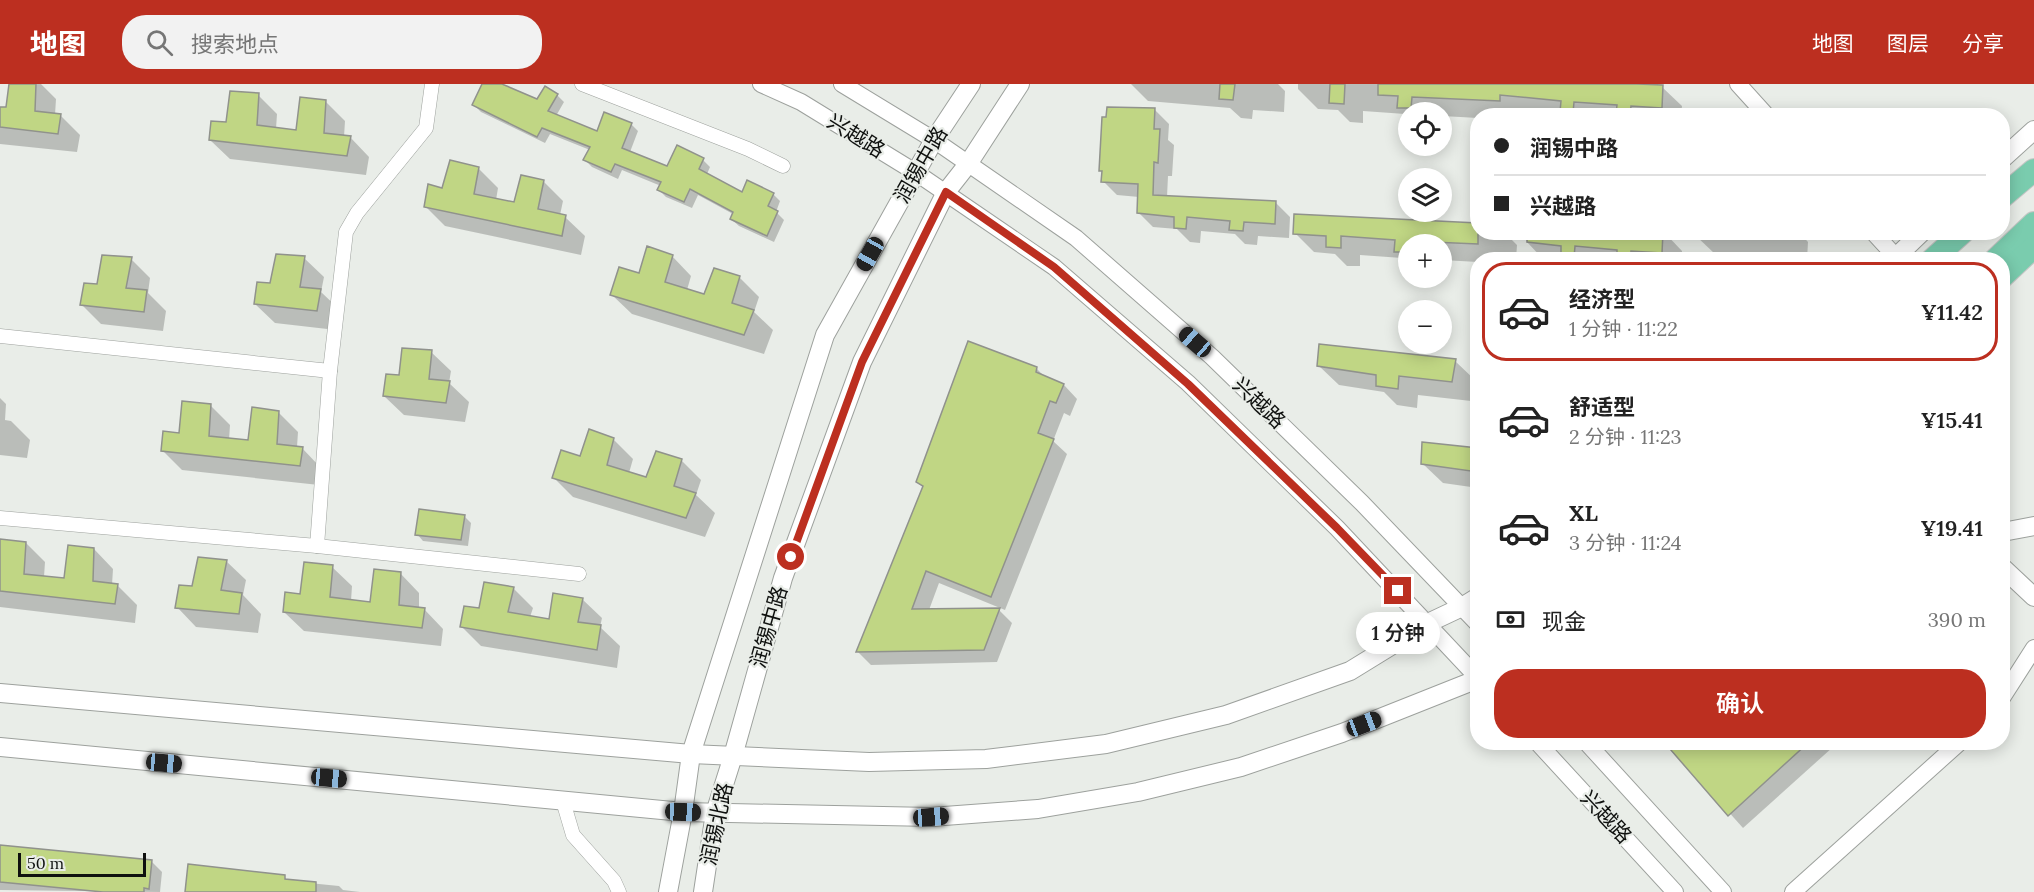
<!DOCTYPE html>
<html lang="zh">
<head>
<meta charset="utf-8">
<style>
	:root { --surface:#fff; --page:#f2f2f2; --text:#222; --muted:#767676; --line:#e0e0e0; --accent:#bc2f20 }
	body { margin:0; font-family:Lora,"Noto Sans SC",serif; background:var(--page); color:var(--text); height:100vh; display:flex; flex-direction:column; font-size:22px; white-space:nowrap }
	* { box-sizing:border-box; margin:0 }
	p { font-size:20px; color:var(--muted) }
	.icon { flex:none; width:33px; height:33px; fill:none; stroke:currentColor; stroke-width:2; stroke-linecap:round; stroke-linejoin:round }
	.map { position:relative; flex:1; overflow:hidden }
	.side { position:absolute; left:1470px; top:168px; width:540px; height:498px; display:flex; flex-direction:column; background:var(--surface); border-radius:24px; box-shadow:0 3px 15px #0003 }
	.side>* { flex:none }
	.guide { position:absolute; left:1470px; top:24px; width:540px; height:132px; border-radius:24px; box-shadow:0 3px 15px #0003; display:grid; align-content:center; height:132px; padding:0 24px; background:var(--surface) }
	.buttons { position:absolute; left:1398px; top:18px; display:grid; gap:12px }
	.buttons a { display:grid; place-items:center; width:54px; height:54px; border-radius:50%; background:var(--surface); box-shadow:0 3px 15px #0003; font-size:30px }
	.scale { position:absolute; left:18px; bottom:15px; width:128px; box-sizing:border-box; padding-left:6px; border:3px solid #0f110f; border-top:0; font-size:16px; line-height:21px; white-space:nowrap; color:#0f110f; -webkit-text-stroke:4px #e9ede8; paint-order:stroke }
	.end { position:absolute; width:27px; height:27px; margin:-14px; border:8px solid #bc2f20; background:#fff; box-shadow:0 0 0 3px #fff }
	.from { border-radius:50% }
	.bubble { position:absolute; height:42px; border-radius:21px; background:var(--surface); box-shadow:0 3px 15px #0003; font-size:20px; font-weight:600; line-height:42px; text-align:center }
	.car { position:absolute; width:18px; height:36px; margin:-18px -9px; border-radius:8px; box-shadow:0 0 4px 2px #0007; background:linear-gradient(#222 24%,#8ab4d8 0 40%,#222 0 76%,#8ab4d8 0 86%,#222 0) }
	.guide b { display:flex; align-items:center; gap:21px; height:57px; font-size:22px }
	.guide b+b { border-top:2px solid var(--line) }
	.guide i { width:15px; height:15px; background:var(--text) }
	ul { padding:10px 0 0; list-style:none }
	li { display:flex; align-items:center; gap:18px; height:99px; margin:0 12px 9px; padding:0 12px; border:3px solid transparent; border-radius:24px }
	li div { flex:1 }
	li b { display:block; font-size:22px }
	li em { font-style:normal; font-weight:600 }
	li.current { border-color:var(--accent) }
	li>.icon { width:54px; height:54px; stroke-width:1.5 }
	.pay { display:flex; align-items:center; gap:15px; height:66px; padding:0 24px; font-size:22px }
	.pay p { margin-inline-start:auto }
	.cta { display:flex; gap:12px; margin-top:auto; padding:12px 24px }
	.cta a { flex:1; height:69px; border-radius:24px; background:var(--accent); color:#fff; font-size:24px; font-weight:600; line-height:69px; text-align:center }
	header { display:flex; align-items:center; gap:36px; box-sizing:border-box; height:84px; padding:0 30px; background:var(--accent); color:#fff }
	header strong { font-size:28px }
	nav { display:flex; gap:33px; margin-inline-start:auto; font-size:21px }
	.search { width:420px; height:54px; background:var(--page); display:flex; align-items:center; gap:15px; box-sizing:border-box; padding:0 21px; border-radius:24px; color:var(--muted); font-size:22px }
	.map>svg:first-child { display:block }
</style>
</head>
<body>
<header>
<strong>地图</strong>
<div class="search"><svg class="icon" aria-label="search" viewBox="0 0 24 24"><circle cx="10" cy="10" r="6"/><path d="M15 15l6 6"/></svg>搜索地点</div>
<nav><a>地图</a><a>图层</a><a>分享</a></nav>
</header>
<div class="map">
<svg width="2034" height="808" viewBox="0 0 2034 808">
	<rect width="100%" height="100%" fill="#e9ede8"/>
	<!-- shadow -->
	<g fill="#0003">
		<polygon points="11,0 41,0 56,15 55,31 60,31 80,51 77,68 0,60 0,24 7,25"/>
		<polygon points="484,0 498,0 538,17 557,11 564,18 556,32 598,49 631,40 638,47 630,68 667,84 703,76 710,83 707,90 742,110 773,110 780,117 776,128 784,136 774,158 739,142 731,135 733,130 698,111 692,124 666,113 659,106 661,102 622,86 618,95 592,83 585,76 590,66 550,50 545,59 481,28 474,21"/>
		<polygon points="1131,0 1278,0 1285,7 1284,28 1253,26 1252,35 1241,34 1230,24 1148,17"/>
		<polygon points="1298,0 1606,0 1662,3 1682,22 1681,32 1540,32 1519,29 1519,32 1478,32 1478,34 1442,32 1442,28 1408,28 1408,33 1405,30 1363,27 1363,39 1350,38 1338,26 1318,25 1298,5"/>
		<polygon points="258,11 277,30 276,45 297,48 326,18 345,37 344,53 350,53 369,73 366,91 230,75 210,56"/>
		<polygon points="1154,25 1169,40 1168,56 1174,61 1172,92 1168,92 1167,113 1275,118 1290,133 1289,154 1258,152 1257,161 1245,160 1235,150 1201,147 1200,159 1190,158 1177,145 1153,143 1138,128 1139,113 1117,111 1103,97 1103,89 1100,86"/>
		<polygon points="478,84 498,104 496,116 515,120 543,97 563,117 560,131 565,133 585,152 581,171 445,142 426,123 443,105"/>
		<polygon points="1504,148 1517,161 1516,176 1478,176 1478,178 1442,176 1442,160 1408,160 1408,180 1402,174 1360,171 1360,182 1347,182 1335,170 1314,168 1295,149"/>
		<polygon points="1526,148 1664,148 1682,167 1682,176 1544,176 1526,157"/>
		<polygon points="1695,148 1799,148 1808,158 1807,176 1773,176 1715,170 1695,151"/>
		<polygon points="672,172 691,192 687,206 705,212 739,193 759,213 754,228 773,246 764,270 632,230 612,211 640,190"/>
		<polygon points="304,174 324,193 321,208 340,226 336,246 275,239 255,220 271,201"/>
		<polygon points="131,175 150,194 148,209 166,227 163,247 101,240 82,221 98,202"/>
		<polygon points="431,268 451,287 449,299 469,318 465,338 404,331 384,312 400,292"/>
		<polygon points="1455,277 1475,296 1471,317 1418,311 1417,324 1397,321 1384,308 1339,301 1319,282"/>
		<polygon points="1036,284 1046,294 1064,301 1077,315 1070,332 1064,329 1053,357 1067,370 1005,526 939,499 929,526 999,526 1012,539 997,578 871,581 858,568 924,404 917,398"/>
		<polygon points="0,314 6,320 5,336 11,337 30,356 27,374 0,371"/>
		<polygon points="210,321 230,341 229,356 249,358 278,328 298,348 297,363 302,364 321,384 319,401 182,386 162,366"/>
		<polygon points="613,355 633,375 629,389 646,395 681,376 701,396 696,411 715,429 705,453 573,413 554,394 581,374"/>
		<polygon points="1478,366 1478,404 1443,399 1423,380"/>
		<polygon points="464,432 471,439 468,462 423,457 417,450"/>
		<polygon points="0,456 26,459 45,478 44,493 65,495 94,465 113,485 112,501 118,502 137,521 135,539 0,523"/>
		<polygon points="226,477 246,496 243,511 261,530 258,549 196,543 177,523 193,504"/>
		<polygon points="332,483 352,502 351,517 371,519 400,489 419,509 419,525 424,525 443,545 441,562 304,547 284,528"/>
		<polygon points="513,504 533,524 530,533 550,537 582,515 602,534 600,543 620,562 617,584 481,562 462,543 480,525"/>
		<polygon points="1666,658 1829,658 1833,663 1743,744"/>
		<polygon points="0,763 152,778 162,788 160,808 0,806"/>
		<polygon points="284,793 289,797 339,802 343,806 360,808 187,808"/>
	</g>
	<!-- building -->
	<g fill="#c0d684" stroke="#90928c" stroke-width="1.5">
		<polygon points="9,0 36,0 35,27 61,30 58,50 0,43 0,23 6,23"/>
		<polygon points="482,0 502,0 537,15 545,2 558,10 548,27 597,47 604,28 632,39 622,64 667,82 677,61 704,74 699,85 742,108 747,96 774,109 768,122 778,127 767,152 730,135 733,128 690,105 684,118 657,106 661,98 615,80 611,88 583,76 590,63 542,44 537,53 472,21"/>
		<polygon points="1220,0 1235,0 1233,16 1219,15"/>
		<polygon points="1330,0 1345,0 1344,20 1329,19"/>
		<polygon points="1378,0 1637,0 1663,1 1662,24 1631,22 1630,31 1616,30 1617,21 1574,18 1573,29 1560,28 1561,17 1500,11 1500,17 1412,13 1411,24 1397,24 1398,12 1378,11"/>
		<polygon points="230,7 259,9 257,41 296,46 300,13 326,16 324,49 351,52 347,72 209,56 211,37 226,38"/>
		<polygon points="1107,23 1155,24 1154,45 1160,45 1158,79 1154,78 1153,111 1276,117 1275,140 1244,138 1243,147 1229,146 1230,137 1187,133 1186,145 1174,144 1174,133 1137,129 1138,100 1101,98 1102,87 1099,87 1102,33 1106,33"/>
		<polygon points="450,76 479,83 474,110 514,118 521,91 544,96 538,125 566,131 562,152 424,123 428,100 442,104"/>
		<polygon points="1294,130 1478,139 1478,160 1409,157 1408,168 1394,168 1395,156 1341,152 1341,164 1326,163 1326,152 1293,150"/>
		<polygon points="1528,148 1663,148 1662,169 1631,167 1630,176 1623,176 1617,175 1617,166 1575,162 1574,174 1561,173 1561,162 1527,158"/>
		<polygon points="647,162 673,171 665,198 704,210 714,184 740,192 732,219 754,226 744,251 610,211 619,183 639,189"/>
		<polygon points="276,170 305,172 300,203 321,205 317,227 254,220 257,198 270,199"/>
		<polygon points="102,171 132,173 126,204 147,206 144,228 80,221 84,199 97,200"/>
		<polygon points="968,257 1037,283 1036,288 1064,300 1056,319 1050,317 1038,349 1054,355 991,513 926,487 912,525 1000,524 984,566 856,568 923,402 916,398"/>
		<polygon points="1319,260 1456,275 1452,298 1399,292 1398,305 1376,302 1376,291 1317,282"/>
		<polygon points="402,264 432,266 429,295 450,297 446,319 383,312 386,290 399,291"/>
		<polygon points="182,317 211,320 209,352 248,356 252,323 279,327 277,360 303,363 300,382 161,367 163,347 179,349"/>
		<polygon points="589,345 614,354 607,381 646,393 656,367 682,375 674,402 696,409 686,434 552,394 561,366 580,372"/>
		<polygon points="1422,358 1478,364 1478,388 1421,380"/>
		<polygon points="419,425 465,431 461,456 415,451"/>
		<polygon points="0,455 26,458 24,490 64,494 68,461 94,464 93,497 118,500 115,520 0,507"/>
		<polygon points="198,473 227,476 221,506 242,509 239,530 175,524 179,501 192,502"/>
		<polygon points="304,478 333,481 330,513 370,518 374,485 401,488 399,521 425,524 422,544 283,528 285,508 300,510"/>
		<polygon points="484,498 514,503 508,528 549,535 553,509 583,514 578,538 601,541 597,566 460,543 464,522 479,524"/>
		<polygon points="1664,658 1809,658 1728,732"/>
		<polygon points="0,761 152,776 149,805 144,804 144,808 103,808 0,798"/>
		<polygon points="188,780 285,791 285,795 316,798 316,808 185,808"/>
	</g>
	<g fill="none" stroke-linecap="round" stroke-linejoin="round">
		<defs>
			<g id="minor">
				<polyline points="582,0 748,65 783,82"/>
				<polyline points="0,252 330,287"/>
				<polyline points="0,434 317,462 579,490"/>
				<polyline points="317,462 330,287 346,148 357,129 426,44 432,0"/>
				<polyline points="563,717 573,751 614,797 619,808"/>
			</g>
			<g id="tertiary">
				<polyline points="761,0 801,18 915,88 1054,183 1188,299 1337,444 1478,594"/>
				<polyline points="842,0 934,56 1076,154 1212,273 1362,419 1478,540"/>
				<polyline points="1738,0 1767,32"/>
				<polyline points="1873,148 1896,173"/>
				<polyline points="2002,614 2034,564"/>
				<polyline points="1537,658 1675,808"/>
				<polyline points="1586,658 1723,808"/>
				<polyline points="1793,808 1960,658"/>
			</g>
			<g id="secondary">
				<polyline points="2002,75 2034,46"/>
				<polyline points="1893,176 1922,148"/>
				<polyline points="2002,446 2008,447 2034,442"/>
				<polyline points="2002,483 2034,513"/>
				<polyline points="0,609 691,670 869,678 986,675 1106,660 1226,631 1350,587 1428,539 1462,523 1478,513"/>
				<polyline points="0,663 683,728 931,733 1038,725 1138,708 1241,683 1342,649 1478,595"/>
				<polyline points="668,808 683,728 691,670 825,251 934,56 971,0"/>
				<polyline points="703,808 715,729 733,672 783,494 862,278 946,108 968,80 1020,0"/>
			</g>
			<g id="trunk">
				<polyline points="2002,113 2034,86"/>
				<polyline points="1932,176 1963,148"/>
				<polyline points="1995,176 2034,139"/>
				<polyline points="2002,193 2034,163"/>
			</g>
		</defs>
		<!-- minor casing -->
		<use href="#minor" stroke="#9da19d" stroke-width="15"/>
		<!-- tertiary casing -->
		<use href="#tertiary" stroke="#9da19d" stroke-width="18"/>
		<!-- secondary casing -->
		<use href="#secondary" stroke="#9da19d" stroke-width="20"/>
		<!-- trunk casing -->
		<use href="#trunk" stroke="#c5c6c5" stroke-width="24"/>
		<!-- minor -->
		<use href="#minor" stroke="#fff" stroke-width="14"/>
		<!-- tertiary -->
		<use href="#tertiary" stroke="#fff" stroke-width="16"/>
		<!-- secondary -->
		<use href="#secondary" stroke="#fff" stroke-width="18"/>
		<!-- trunk -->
		<use href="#trunk" stroke="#7accae" stroke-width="22"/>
	</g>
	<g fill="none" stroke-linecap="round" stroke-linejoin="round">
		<!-- route -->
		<polyline stroke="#bc2f20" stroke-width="8" points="791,473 862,278 946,108 1054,183 1188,300 1337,444 1398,507"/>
	</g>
	<g text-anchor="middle" stroke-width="4.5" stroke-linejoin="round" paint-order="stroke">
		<!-- street labels -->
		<g font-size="21" fill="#0f110f" stroke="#e9ede8">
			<text transform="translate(856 52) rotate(32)" y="7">兴越路</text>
			<text transform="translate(921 81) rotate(-60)" y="7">润锡中路</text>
			<text transform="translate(1259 319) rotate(44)" y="7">兴越路</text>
			<text transform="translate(769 543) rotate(-74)" y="7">润锡中路</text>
			<text transform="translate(1606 733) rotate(47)" y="7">兴越路</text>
			<text transform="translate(717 740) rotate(-78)" y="7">润锡北路</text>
		</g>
	</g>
</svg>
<div class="buttons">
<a><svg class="icon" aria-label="locate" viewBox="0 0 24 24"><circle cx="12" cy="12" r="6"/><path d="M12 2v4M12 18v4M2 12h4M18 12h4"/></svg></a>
<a><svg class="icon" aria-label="layers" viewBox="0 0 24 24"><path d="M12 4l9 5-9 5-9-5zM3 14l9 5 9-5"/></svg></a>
<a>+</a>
<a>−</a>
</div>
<div class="scale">50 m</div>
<i class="end from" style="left:791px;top:473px"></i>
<i class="end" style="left:1398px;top:507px"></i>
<div class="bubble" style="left:1356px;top:528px;width:84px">1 分钟</div>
<i class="car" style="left:870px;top:170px;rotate:209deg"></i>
<i class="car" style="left:1195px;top:258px;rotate:311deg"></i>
<i class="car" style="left:1364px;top:640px;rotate:69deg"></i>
<i class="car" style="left:164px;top:679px;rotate:95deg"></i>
<i class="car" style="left:329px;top:694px;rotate:95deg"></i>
<i class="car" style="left:683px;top:728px;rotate:92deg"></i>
<i class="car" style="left:931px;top:733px;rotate:86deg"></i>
<div class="guide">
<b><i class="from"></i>润锡中路</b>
<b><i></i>兴越路</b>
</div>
<section class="side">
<ul>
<li class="current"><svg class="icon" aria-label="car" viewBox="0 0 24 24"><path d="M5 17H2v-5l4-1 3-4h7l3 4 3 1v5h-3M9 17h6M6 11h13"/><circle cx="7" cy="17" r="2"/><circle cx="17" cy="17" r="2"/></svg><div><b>经济型</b><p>1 分钟 · 11:22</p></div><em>¥11.42</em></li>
<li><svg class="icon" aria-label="car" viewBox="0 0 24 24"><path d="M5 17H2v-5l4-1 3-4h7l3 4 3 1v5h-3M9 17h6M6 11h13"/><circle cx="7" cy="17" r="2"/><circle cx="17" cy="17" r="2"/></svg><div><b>舒适型</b><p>2 分钟 · 11:23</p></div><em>¥15.41</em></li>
<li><svg class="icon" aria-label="car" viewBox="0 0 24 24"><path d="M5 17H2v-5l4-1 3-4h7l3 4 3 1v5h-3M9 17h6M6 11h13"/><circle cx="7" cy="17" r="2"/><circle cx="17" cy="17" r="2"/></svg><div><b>XL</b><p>3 分钟 · 11:24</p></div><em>¥19.41</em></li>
</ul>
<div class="pay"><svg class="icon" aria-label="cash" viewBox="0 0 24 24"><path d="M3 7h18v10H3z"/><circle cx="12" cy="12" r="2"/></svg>现金<p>390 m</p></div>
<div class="cta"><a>确认</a></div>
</section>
</div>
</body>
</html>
